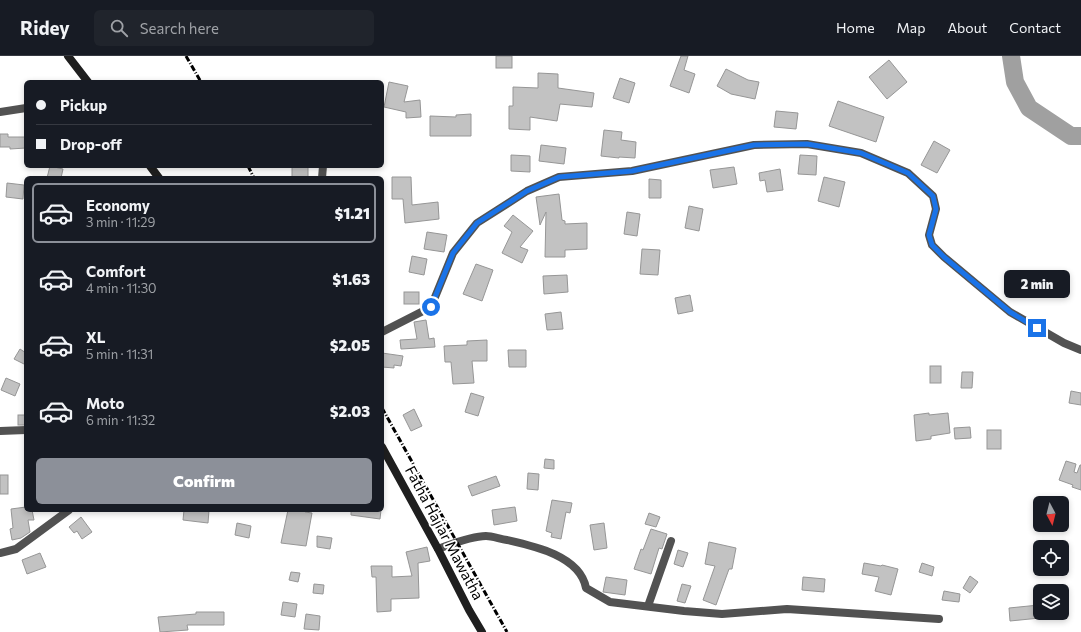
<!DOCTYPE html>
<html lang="en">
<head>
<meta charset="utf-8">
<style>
	:root { --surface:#171b24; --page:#20242c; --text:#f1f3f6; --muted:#9ea1a6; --line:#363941; --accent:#8c9099 }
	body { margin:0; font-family:Commissioner,sans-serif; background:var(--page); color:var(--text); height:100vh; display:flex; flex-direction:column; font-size:15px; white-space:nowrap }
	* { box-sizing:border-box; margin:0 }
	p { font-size:13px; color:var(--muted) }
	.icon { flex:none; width:22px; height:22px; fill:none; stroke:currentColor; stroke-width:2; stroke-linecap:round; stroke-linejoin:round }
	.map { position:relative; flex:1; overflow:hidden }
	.side { position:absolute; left:24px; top:120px; width:360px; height:336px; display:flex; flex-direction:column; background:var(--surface); border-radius:6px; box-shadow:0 2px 6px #0003 }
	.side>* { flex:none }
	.guide { position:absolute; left:24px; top:24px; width:360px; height:88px; border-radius:6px; box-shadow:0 2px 6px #0003; display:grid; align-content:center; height:88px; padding:0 12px; background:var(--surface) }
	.needle { width:26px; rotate:173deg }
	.fabs { position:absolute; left:1033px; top:440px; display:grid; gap:8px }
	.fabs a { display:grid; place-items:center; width:36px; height:36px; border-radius:6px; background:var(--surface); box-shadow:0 2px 6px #0003; font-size:20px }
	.end { position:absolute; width:18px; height:18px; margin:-9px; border:5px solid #1a73e8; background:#fff; box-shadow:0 0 0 2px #fff }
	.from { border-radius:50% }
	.bubble { position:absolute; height:28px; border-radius:6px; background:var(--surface); box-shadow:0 2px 6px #0003; font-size:13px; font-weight:800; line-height:28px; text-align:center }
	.guide b { display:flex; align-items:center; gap:14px; height:38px; font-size:15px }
	.guide b+b { border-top:1px solid var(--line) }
	.guide i { width:10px; height:10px; background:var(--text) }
	ul { padding:7px 0 0; list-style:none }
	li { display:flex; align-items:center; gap:12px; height:60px; margin:0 8px 6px; padding:0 4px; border:2px solid transparent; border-radius:6px }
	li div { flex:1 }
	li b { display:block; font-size:15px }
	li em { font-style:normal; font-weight:800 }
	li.selected { border-color:var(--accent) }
	li>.icon { width:36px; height:36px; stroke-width:1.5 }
	.action { display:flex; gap:8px; margin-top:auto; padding:8px 12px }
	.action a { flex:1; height:46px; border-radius:6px; background:var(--accent); color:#fff; font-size:16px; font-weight:800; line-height:46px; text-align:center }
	header { display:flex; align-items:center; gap:24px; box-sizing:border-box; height:56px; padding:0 20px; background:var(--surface); border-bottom:1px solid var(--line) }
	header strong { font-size:19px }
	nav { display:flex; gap:22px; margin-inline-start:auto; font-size:14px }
	.search { width:280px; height:36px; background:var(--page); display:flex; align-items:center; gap:10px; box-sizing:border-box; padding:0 14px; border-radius:6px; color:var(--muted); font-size:15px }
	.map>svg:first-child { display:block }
</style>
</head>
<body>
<header>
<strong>Ridey</strong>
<div class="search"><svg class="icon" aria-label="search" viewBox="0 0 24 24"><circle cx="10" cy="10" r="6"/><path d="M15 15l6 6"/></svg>Search here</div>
<nav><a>Home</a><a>Map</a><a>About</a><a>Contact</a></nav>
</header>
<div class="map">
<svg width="1081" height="576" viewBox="0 0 1081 576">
	<rect width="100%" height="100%" fill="#fff"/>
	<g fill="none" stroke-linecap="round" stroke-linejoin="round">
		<!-- river -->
		<polyline stroke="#a0a0a0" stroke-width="18" points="1011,0 1015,26 1029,52 1071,80 1081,80"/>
	</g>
	<!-- building -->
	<g fill="#c2c2c2" stroke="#969696">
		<rect x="496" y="0" width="16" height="12"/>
		<polygon points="681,0 688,0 684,14 695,18 689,37 670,30"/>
		<polygon points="889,4 907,26 887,43 869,21"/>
		<polygon points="726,13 748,24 759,26 755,43 731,38 717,30"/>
		<polygon points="538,17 558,18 558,32 594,37 592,51 560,48 557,65 530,61 530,74 509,73 509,50 513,50 513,31 538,32"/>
		<polygon points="620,22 635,27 629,47 613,42"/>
		<polygon points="389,26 408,30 404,46 420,44 421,61 406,62 406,56 384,51"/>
		<polygon points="838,45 884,61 876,86 829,70"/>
		<polygon points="776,55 798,57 796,73 774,71"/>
		<polygon points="471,58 471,80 430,80 430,60 456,61 456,59"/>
		<polygon points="604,74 622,76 621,84 636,86 635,102 619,101 619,102 601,100"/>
		<polygon points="0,78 8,78 8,81 26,81 26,92 10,93 10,91 0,91"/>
		<polygon points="934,85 950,94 937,117 921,109"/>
		<polygon points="541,89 566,92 564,108 539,105"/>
		<polygon points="511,99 530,100 530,116 511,115"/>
		<polygon points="800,99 817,100 816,119 798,118"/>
		<polygon points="50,110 63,113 61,122 47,122"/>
		<polygon points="292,110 308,111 308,122 292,122"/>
		<polygon points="734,111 737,128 713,132 710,114"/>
		<polygon points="780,113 783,134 767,136 765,124 760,125 759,117"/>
		<polygon points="392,121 411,121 412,149 438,146 439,163 405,167 403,143 392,143"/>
		<polygon points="824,121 845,126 839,151 818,145"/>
		<polygon points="649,123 661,124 661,142 649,142"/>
		<polygon points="7,127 24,129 23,143 6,141"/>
		<polygon points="559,138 562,164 565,165 565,168 587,167 587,193 565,194 565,201 545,201 546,156 540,169 536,141"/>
		<polygon points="689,150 703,153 699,175 685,172"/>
		<polygon points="627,156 640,158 637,180 624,178"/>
		<polygon points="513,159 533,175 520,191 528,194 522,207 502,197 512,176 504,170"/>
		<polygon points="427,176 447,179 444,196 424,193"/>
		<polygon points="642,193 660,194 658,219 640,218"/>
		<polygon points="412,200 427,203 424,219 409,216"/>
		<polygon points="476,208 493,214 482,245 463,238"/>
		<polygon points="567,219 568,236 544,238 543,220"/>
		<rect x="404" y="236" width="15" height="12"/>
		<polygon points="690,239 693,255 678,258 675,242"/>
		<polygon points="561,256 563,273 547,274 545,258"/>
		<polygon points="426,264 429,283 434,282 435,291 401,293 400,284 417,283 414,266"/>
		<polygon points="487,284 487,305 472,305 474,327 453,328 451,306 445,306 444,290 467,289 467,285"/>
		<polygon points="20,293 26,297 26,309 14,303"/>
		<polygon points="508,294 526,294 526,311 509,311"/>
		<polygon points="382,297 403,300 401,310 394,309 394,312 382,311"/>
		<rect x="930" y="310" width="11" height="17"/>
		<polygon points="962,316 973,316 972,332 961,332"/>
		<polygon points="6,322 20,328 15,340 1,334"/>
		<polygon points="1071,335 1081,337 1081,349 1069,347"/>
		<polygon points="471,337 484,341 478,360 465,356"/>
		<polygon points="414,353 422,370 411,375 403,359"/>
		<polygon points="929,357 929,359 948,357 950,377 931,380 931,383 916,385 914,359"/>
		<rect x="18" y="359" width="8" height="10"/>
		<polygon points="970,371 971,382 955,383 954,372"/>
		<rect x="987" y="374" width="14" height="19"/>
		<polygon points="545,403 554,404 554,413 544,412"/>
		<polygon points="1066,405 1076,408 1074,416 1077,417 1080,409 1081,409 1081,434 1072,431 1073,429 1059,424"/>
		<polygon points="528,417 539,418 538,434 527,433"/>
		<rect x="0" y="419" width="8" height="19"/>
		<polygon points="496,420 500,430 472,440 468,430"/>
		<polygon points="552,444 572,447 570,457 566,456 561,483 551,481 552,477 546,475"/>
		<polygon points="26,451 26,454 32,454 34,464 28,464 30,476 21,482 12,484 10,473 13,472 11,453"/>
		<polygon points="515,451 517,465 494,469 492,454"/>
		<polygon points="184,454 209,454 208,467 183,464"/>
		<polygon points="288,454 305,454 305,456 312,457 306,490 281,487"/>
		<polygon points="351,454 381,454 380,463 351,459"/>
		<polygon points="649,457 660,461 656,471 645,468"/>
		<polygon points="81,461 92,476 82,483 77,475 74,477 69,471"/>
		<polygon points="237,467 251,470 249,482 235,479"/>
		<polygon points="604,467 607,492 594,494 590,469"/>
		<polygon points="651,473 667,478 662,493 659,492 651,518 634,513 641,493 643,494"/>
		<polygon points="317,480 332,482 330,493 317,491"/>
		<polygon points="709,486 736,492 732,513 729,513 716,549 703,544 715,510 705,508"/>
		<polygon points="427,491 430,505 418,507 419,542 391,543 391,555 377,556 376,521 372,521 371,510 392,510 392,521 412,520 406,496"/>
		<polygon points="678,494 688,497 683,511 674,508"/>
		<polygon points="40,497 46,511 27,518 22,504"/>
		<polygon points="864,507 881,510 882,509 898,513 891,539 875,535 879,521 862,518"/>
		<polygon points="922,507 934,511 932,520 919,516"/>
		<polygon points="291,516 300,517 298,526 289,524"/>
		<polygon points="970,520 978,526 970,537 963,532"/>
		<polygon points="606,521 627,524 625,539 603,536"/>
		<polygon points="803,521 825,523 824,536 802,534"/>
		<polygon points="314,528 324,529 323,538 313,537"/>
		<polygon points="682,528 691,530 685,547 677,545"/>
		<polygon points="944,535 960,538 959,546 942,544"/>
		<polygon points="283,546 297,548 295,561 281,559"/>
		<polygon points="1039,549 1040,562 1010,565 1009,552"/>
		<polygon points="196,556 224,556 224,569 187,569 188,574 160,576 158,561 196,558"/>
		<polygon points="306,558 320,560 319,574 304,573"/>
	</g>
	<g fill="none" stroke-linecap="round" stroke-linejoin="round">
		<!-- street -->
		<g stroke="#525252" stroke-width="8">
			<polyline points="0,56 26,52"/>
			<polyline points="322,122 323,110"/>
			<polyline points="382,276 431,251 453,197 477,167 527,135 559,121 632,115 754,89 807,88 861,97 908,117 933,140 936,153 929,179 932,189 944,201 1010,256 1064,287 1081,294"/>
			<polyline points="0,375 26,374"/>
			<path d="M438,493C452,488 471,480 486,480C492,480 500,483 507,484C534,490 580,500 586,532L610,546L684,555L722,558L787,553L939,563"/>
			<polyline points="0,497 16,493 69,454"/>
			<polyline points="648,550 671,485"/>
		</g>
		<!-- secondary -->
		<g stroke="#1f1f1f" stroke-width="8">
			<polyline points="68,0 88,26"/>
			<polyline points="150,110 159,122"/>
			<polyline points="382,391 438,493 469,554 482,576"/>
		</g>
		<!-- rail -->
		<g stroke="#000" stroke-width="3" stroke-dasharray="6 2 1 2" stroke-linecap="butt">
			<polyline points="186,0 201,26"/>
			<polyline points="248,110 254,122"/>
			<polyline points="382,352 507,576"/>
		</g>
	</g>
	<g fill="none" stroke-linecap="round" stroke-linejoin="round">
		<!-- route -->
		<polyline stroke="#1a73e8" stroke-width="5" points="431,251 453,197 477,167 527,135 559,121 632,115 754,89 807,88 861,97 908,117 933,140 936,153 929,179 932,189 944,201 1010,256 1037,272"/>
	</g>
	<g text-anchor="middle" stroke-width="3.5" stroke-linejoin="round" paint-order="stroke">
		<!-- street labels -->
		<g font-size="15" fill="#000" stroke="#fff">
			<text transform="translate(444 477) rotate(62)" y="5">Fatha Hajiar Mawatha</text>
		</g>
	</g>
</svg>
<div class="fabs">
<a><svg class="needle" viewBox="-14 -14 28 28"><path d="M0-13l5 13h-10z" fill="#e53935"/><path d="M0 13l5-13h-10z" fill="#9ea1a6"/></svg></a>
<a><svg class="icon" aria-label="locate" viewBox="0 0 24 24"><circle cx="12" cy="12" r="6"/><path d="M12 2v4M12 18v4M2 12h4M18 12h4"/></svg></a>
<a><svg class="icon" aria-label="layers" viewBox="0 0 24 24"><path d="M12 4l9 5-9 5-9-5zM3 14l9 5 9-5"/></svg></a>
</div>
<i class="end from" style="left:431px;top:251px"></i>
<i class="end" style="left:1037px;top:272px"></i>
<div class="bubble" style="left:1004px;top:214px;width:66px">2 min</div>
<div class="guide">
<b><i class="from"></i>Pickup</b>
<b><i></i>Drop-off</b>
</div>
<section class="side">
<ul>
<li class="selected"><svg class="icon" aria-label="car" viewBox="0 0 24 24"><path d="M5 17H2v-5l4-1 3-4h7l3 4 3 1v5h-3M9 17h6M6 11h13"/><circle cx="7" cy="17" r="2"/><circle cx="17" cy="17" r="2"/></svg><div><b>Economy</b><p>3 min · 11:29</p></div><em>$1.21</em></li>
<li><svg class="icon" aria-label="car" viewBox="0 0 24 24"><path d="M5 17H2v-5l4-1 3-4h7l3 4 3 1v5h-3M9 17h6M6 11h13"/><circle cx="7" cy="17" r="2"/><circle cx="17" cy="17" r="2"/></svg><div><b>Comfort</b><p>4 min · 11:30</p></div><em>$1.63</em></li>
<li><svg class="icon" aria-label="car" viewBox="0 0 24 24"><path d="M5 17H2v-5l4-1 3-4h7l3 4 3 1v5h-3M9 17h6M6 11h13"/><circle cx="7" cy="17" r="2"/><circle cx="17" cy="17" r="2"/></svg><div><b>XL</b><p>5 min · 11:31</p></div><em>$2.05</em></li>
<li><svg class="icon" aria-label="car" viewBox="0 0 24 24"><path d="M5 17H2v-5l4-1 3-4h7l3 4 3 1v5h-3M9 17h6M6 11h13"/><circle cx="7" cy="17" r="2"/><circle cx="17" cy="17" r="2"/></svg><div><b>Moto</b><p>6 min · 11:32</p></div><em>$2.03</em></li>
</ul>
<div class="action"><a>Confirm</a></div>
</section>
</div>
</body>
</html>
